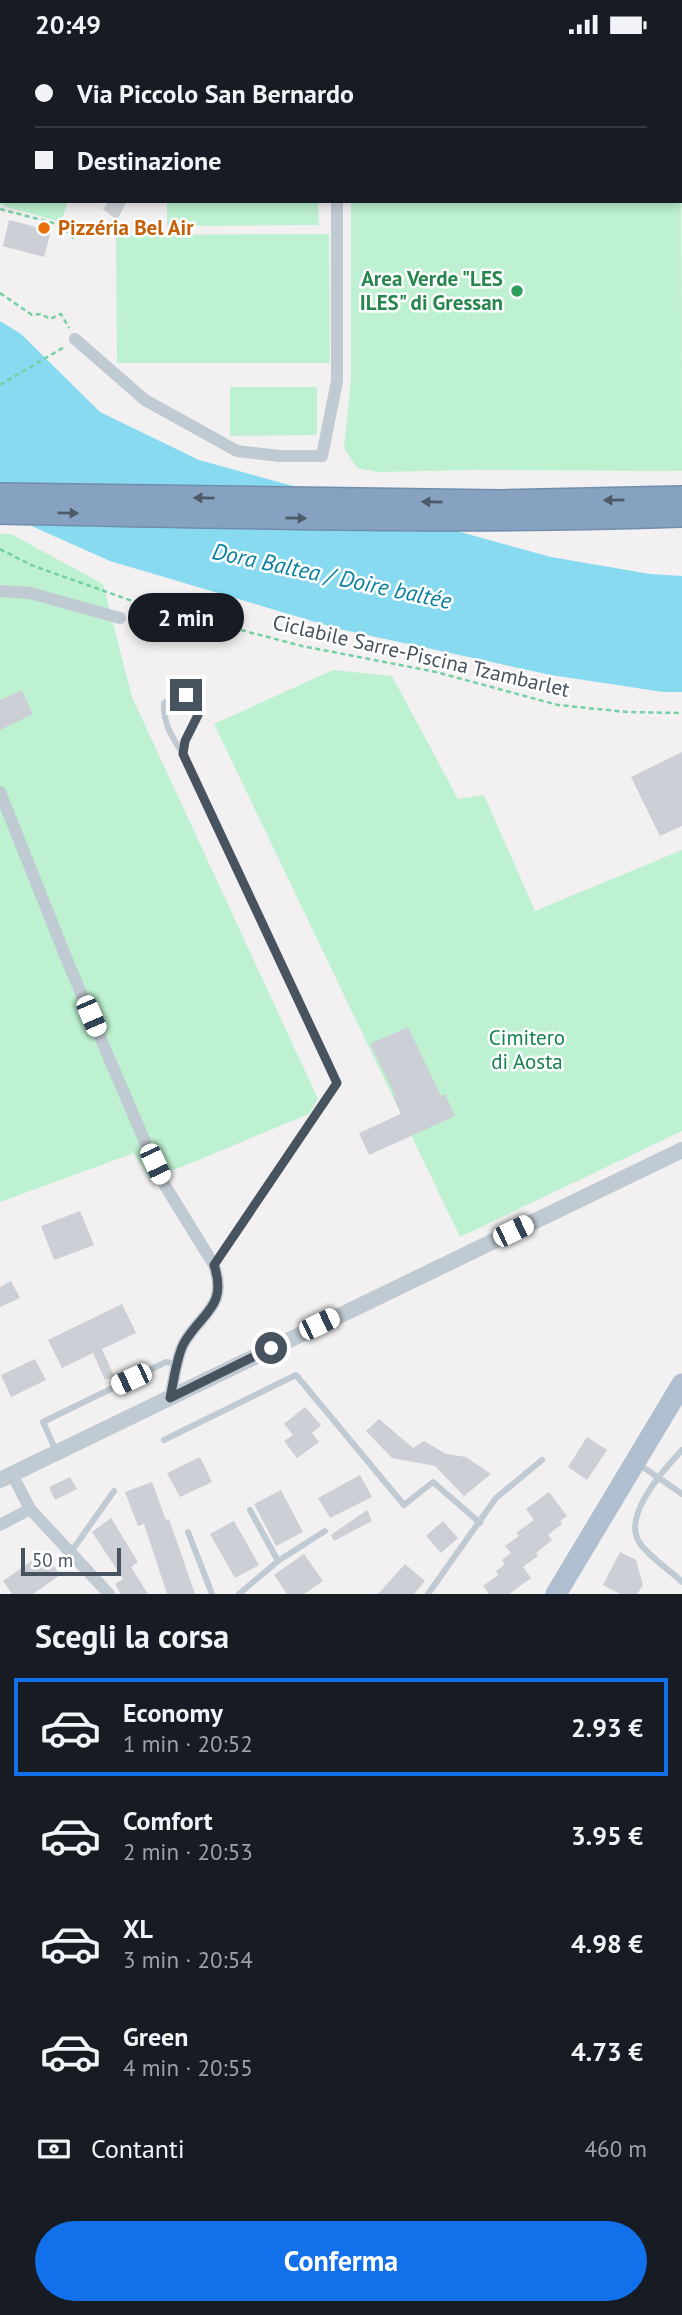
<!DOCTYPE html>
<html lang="it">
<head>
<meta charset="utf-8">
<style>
	:root { --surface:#171b24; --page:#242831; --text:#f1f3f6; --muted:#9ea1a6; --line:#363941; --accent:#1270ea }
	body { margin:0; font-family:"PT Sans",sans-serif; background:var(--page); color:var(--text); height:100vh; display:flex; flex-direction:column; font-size:26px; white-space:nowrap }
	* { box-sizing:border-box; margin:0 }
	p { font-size:23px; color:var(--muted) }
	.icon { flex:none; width:38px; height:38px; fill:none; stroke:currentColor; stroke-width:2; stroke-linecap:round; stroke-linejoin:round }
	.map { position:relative; height:1545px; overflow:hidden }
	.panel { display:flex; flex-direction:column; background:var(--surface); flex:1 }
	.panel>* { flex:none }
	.top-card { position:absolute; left:0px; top:0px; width:682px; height:154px; box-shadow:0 4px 10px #0003; display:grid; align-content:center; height:154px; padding:0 35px; background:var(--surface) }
	.scale { position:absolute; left:21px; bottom:18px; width:100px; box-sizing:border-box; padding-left:7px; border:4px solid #47535e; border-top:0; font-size:19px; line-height:24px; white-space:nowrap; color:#47535e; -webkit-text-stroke:5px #fff; paint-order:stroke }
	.end { position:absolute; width:32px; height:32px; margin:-16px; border:9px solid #47535e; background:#fff; box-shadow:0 0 0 4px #fff }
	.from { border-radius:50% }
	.bubble { position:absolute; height:49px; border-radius:24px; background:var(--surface); box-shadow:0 4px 10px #0003; font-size:23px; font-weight:600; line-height:49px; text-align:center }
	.car { position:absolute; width:21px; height:42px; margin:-21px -10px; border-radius:9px; box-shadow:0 0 5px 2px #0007; background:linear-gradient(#fff 24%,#345 0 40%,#fff 0 76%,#345 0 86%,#fff 0) }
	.top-card b { display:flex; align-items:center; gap:24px; height:66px; font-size:26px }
	.top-card b+b { border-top:2px solid var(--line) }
	.top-card i { width:18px; height:18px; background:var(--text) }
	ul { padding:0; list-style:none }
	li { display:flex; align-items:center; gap:21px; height:98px; margin:0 14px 10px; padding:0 21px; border:4px solid transparent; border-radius:0px }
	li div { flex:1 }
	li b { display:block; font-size:26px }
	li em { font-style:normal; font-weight:600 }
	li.active { border-color:var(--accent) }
	li>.icon { width:63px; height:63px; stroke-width:1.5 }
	h2 { padding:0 35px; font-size:32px; line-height:84px }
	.pay { display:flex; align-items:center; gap:18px; height:77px; padding:0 35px; font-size:26px }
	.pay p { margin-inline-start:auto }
	.cta { display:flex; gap:14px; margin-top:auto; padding:14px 35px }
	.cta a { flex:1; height:80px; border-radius:42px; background:var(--accent); color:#fff; font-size:28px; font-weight:600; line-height:80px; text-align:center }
	.status { display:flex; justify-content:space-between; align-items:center; height:49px; padding:0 35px; background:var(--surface); direction:ltr }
	.status svg { height:19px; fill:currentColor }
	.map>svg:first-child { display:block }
</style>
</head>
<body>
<div class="status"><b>20:49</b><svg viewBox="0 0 49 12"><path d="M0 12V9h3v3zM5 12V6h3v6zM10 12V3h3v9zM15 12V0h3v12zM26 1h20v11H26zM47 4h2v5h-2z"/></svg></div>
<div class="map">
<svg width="682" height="1545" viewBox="0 0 682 1545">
	<rect width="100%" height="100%" fill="#f2f0f0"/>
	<!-- green -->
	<g fill="#bdf1d1">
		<polygon points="681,62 682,422 473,421 377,423 357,419 344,399 351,331 351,152 681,152"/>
		<polygon points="0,85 2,152 68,152 61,173 0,156"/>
		<polygon points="167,152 318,152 319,176 167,177"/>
		<polygon points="329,185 330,314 117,314 116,186"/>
		<polygon points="230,338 317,338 317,386 230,387"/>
		<polygon points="0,485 11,485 103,535 132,648 318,1050 309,1065 150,1131 134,1104 0,1153"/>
		<polygon points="333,621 392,627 458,750 484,746 535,862 682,801 682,1082 460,1188 214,675"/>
	</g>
	<!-- water -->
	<polygon fill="#88daf0" points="0,272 21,285 100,363 199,411 551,508 650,525 682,527 682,643 663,643 551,626 339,580 110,512 0,463"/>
	<!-- building -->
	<g fill="#cccfd5">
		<polygon points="109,152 127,152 117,171 103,160"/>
		<polygon points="9,171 51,182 44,208 3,197"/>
		<polygon points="22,641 33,665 0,681 0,651"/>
		<polygon points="682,703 682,777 660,787 631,728"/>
		<polygon points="408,978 441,1047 445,1045 455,1067 369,1106 359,1084 401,1065 393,1047 395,1046 370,995"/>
		<polygon points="80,1162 94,1196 54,1211 41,1177"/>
		<polygon points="11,1232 20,1249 0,1258 0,1238"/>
		<polygon points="122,1255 136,1284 102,1300 114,1327 105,1331 93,1304 62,1319 48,1291"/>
		<polygon points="35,1310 46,1331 11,1348 1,1326"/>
		<polygon points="305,1358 321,1376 312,1384 319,1393 297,1409 284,1392 293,1386 284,1375"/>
		<polygon points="379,1370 413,1399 424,1392 446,1405 466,1408 491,1425 464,1447 435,1417 392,1409 366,1382"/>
		<polygon points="587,1388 607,1401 587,1431 568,1418"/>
		<polygon points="200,1408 212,1433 180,1448 167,1424"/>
		<polygon points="360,1426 372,1448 330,1469 318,1449"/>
		<polygon points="70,1428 77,1440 55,1451 49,1438"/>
		<polygon points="152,1433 166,1471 169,1470 195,1545 167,1545 144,1475 138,1477 125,1443"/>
		<polygon points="281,1441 303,1483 276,1497 254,1455"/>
		<polygon points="549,1443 567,1467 560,1472 562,1475 548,1486 552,1491 536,1504 538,1507 523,1518 531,1529 509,1545 489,1545 483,1537 498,1526 496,1522 505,1515 502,1511 511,1504 505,1497 519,1487 516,1484 534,1471 526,1460"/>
		<polygon points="367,1461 372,1472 334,1492 331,1486"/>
		<polygon points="111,1469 138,1513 131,1518 148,1545 121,1545 115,1535 123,1530 92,1483"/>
		<polygon points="234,1472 259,1516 235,1529 210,1485"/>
		<polygon points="443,1472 458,1489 441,1504 426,1487"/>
		<polygon points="44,1503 60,1526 33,1545 12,1545 3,1532"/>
		<polygon points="620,1503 636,1511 643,1536 637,1545 620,1545 603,1536"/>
		<polygon points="304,1505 323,1532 304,1545 287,1545 274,1526"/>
		<polygon points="405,1515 425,1532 414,1545 378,1545"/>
	</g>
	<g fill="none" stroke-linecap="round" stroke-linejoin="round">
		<defs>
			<g id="motorway">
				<polyline points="0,446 500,453 682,449"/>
				<path d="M0,463C227,467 455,474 682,466"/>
			</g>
		</defs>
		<!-- motorway casing -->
		<use href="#motorway" stroke="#718dac" stroke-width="26"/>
		<!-- path -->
		<g stroke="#73d1a3" stroke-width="2.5" stroke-dasharray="5 3.5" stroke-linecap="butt">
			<polyline points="681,43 682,43"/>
			<polyline points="0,160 61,176 74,190"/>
			<polyline points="0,244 32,266 41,265 50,270 61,265 69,279"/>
			<polyline points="0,336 66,297"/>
			<polyline points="0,500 31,516 138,554 302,597 436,623 558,656 627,663 682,664"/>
		</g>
		<!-- service -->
		<g stroke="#c0cad2" stroke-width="6">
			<polyline points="11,0 16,2"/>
			<polyline points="173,2 182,0"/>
			<path d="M183,705L185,692L198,665L195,652C182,644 176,646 164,654C163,675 172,688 183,705L337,1034L214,1216"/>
			<polyline points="164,1391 296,1326 404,1456 433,1433 480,1474"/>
			<path d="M682,1401C665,1419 624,1464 638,1491C644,1504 671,1522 682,1533"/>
			<polyline points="57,1404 43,1373 166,1313 176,1315"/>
			<polyline points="637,1414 682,1445"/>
			<polyline points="188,1483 212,1545"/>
			<polyline points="71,1503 114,1442"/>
			<polyline points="278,1512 325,1482"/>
			<polyline points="239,1545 278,1512 250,1461"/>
			<polyline points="428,1545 496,1449 542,1411"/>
		</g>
		<!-- minor -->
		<g stroke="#c0cad2" stroke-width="12">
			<polyline points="203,0 204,2"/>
			<polyline points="305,0 317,2"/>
			<polyline points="681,29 682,29"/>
			<polyline points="75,290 145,351 237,402 279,407 322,407 337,332 337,152"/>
			<polyline points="0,542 30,544 120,569"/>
			<path d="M0,743L69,916L146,1095L164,1135L214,1216C228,1258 202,1263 184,1294C176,1309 174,1332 170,1349"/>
			<polyline points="12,1425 30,1460 109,1545"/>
			<polyline points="0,1476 30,1460"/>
		</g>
		<!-- tertiary -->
		<polyline stroke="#c0cad2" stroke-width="16" points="0,1431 682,1101"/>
		<!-- primary -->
		<polyline stroke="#afbfcf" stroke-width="21" points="556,1545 682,1335"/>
		<!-- motorway -->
		<use href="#motorway" stroke="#86a2c0" stroke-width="23"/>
	</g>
	<!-- one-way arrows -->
	<defs><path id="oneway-solid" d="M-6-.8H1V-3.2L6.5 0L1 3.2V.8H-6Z" transform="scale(1.75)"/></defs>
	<g fill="#4d5b68">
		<use href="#oneway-solid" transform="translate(204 449) rotate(-179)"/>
		<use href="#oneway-solid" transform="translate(614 451) rotate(179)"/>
		<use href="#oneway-solid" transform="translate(432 453) rotate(-179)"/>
		<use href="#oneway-solid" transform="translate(68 464) rotate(1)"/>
		<use href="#oneway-solid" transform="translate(296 469) rotate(1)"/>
	</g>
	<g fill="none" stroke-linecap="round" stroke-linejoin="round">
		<!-- route -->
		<path stroke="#47535e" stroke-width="9" d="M186,646L195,652L198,666L185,692L183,705L337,1034L214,1216C228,1258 202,1263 184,1294C176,1309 174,1332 170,1349L271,1299"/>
	</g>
	<!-- markers -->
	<circle fill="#e8710a" stroke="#fff" stroke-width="2.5" cx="44" cy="179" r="7"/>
	<circle fill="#2e9e5b" stroke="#fff" stroke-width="2.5" cx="517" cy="242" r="7"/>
	<g text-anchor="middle" stroke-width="5" stroke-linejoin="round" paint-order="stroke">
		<!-- food labels -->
		<g font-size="21" font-weight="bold" fill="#c56008" stroke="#fff" text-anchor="start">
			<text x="58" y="186">Pizzéria Bel Air</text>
		</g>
		<!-- leisure labels -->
		<g font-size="21" font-weight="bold" fill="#27864d" stroke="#fff" text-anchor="end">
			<text x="503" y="237">Area Verde "LES<tspan x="503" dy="24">ILES" di Gressan</tspan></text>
		</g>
		<!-- street labels -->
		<g font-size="21" fill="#47535e" stroke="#fff">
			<text transform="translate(421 607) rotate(13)" y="7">Ciclabile Sarre-Piscina Tzambarlet</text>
		</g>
		<!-- park labels -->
		<g font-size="21" fill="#14834c" stroke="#fff">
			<text x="527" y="996">Cimitero<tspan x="527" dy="24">di Aosta</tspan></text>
		</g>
		<!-- water labels -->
		<g font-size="23" font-style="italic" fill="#0881a1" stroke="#fff">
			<text transform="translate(332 527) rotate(12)" y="8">Dora Baltea / Doire baltée</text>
		</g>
	</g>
</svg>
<div class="scale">50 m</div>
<i class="end from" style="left:271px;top:1299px"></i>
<i class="end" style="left:186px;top:646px"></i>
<div class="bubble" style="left:128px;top:544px;width:116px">2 min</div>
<i class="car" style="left:91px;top:967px;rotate:157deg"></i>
<i class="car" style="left:155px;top:1115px;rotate:155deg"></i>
<i class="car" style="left:513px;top:1182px;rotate:64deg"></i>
<i class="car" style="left:319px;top:1275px;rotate:64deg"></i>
<i class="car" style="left:131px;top:1330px;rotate:245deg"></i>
<div class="top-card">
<b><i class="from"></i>Via Piccolo San Bernardo</b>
<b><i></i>Destinazione</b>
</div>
</div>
<section class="panel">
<h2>Scegli la corsa</h2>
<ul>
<li class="active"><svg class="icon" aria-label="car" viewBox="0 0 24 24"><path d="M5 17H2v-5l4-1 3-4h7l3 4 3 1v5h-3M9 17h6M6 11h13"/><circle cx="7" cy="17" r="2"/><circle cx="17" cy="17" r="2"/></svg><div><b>Economy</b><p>1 min · 20:52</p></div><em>2.93 €</em></li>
<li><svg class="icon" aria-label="car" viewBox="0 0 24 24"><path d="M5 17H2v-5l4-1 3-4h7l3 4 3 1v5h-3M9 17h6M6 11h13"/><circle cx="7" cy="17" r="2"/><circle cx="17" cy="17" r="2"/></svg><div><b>Comfort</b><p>2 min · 20:53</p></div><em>3.95 €</em></li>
<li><svg class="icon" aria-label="car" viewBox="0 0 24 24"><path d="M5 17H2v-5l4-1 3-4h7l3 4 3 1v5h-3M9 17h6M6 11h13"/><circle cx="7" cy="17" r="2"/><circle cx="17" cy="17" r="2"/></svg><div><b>XL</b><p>3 min · 20:54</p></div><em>4.98 €</em></li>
<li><svg class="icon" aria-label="car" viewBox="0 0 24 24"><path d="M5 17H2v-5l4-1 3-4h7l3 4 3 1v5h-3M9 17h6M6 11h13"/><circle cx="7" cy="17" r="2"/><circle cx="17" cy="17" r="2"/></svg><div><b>Green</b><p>4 min · 20:55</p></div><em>4.73 €</em></li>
</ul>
<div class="pay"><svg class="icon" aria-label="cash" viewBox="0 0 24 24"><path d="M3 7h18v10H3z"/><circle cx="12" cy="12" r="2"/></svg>Contanti<p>460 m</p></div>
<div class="cta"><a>Conferma</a></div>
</section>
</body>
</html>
